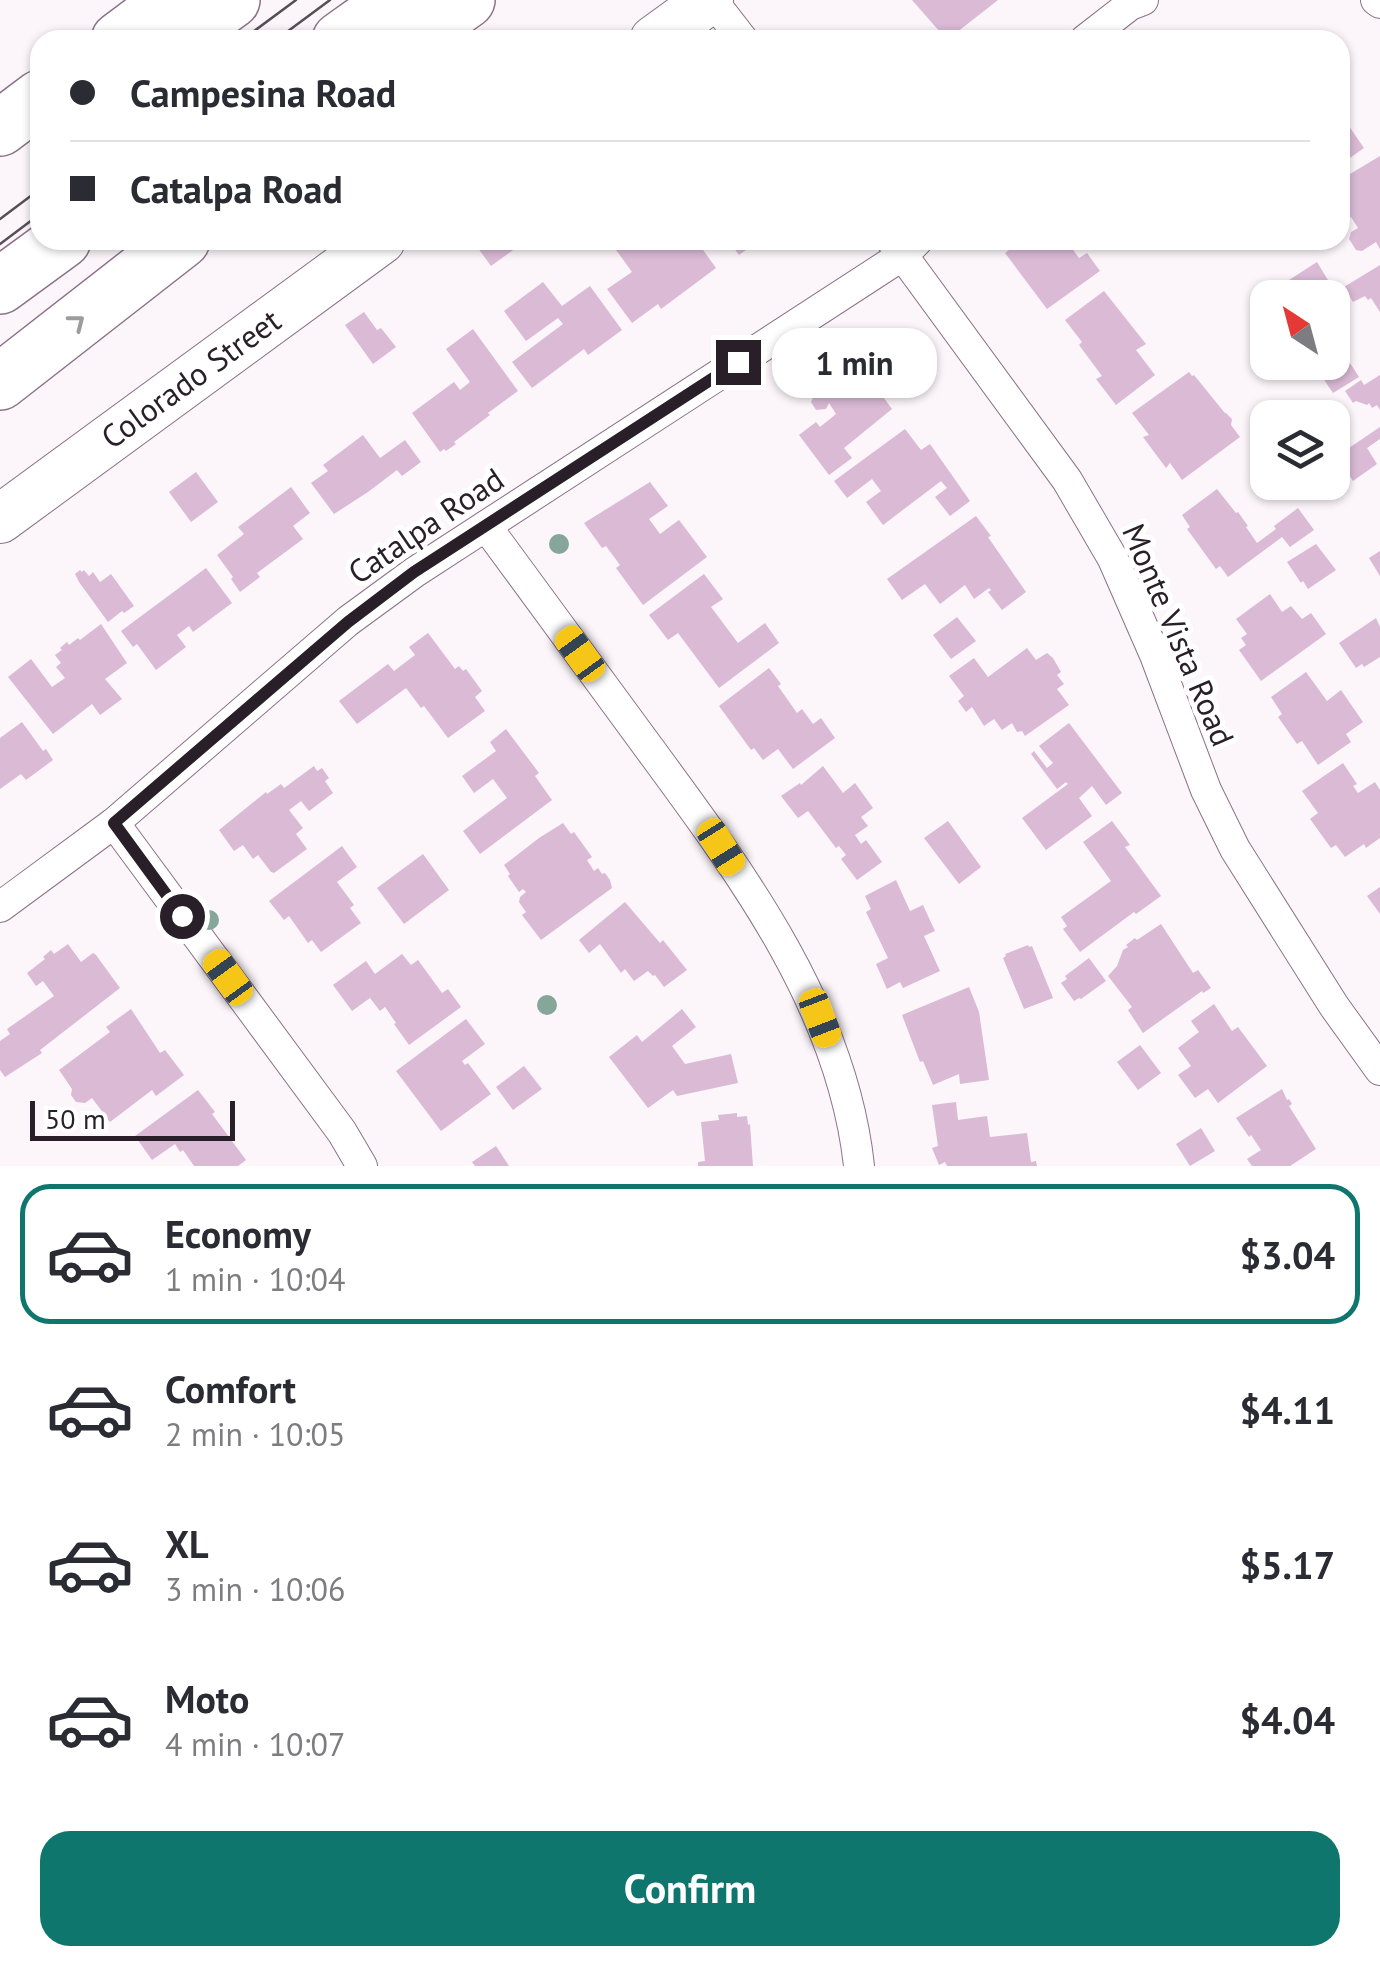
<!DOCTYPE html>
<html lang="en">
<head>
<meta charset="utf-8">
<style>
	:root { --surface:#fff; --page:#f7f7f7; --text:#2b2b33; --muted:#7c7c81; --line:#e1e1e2; --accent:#0f766e }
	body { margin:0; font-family:"PT Sans",sans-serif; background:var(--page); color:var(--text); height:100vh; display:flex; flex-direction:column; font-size:38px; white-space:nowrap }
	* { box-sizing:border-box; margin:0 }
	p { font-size:32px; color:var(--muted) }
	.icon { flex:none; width:55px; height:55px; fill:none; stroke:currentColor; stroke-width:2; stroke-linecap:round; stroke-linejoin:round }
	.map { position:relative; height:1166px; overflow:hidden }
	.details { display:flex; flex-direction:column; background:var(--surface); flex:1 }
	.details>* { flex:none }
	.guide { position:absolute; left:30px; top:30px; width:1320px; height:220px; border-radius:30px; box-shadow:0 2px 8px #0004; display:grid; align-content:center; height:220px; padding:0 40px; background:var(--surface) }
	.needle { width:65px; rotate:324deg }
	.buttons { position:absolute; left:1250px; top:280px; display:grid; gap:20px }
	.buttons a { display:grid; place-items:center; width:100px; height:100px; border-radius:20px; background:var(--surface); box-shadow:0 2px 8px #0004; font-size:50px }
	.scale { position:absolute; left:30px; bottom:25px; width:205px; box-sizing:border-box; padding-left:10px; border:5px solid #291f28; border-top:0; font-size:28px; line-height:35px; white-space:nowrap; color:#291f28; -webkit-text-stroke:8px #fff; paint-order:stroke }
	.end { position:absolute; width:45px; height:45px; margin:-22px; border:12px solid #291f28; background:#fff; box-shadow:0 0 0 5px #fff }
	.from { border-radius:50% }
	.bubble { position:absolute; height:70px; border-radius:30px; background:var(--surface); box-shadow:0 2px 8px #0004; font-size:32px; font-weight:600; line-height:70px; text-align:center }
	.car { position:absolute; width:30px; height:60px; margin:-30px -15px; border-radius:12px; box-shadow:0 0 8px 2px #0007; background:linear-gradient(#f5c518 24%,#345 0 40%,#f5c518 0 76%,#345 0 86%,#f5c518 0) }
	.guide b { display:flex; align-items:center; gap:35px; height:95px; font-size:38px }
	.guide b+b { border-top:2px solid var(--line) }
	.guide i { width:25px; height:25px; background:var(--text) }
	ul { padding:18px 0 0; list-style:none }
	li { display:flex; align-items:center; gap:30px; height:140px; margin:0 20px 15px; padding:0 20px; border:5px solid transparent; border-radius:30px }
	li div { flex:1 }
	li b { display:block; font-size:38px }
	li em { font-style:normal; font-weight:600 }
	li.active { border-color:var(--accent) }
	li>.icon { width:90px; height:90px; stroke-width:1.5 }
	.action { display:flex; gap:20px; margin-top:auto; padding:20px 40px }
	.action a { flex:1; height:115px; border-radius:30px; background:var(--accent); color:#fff; font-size:40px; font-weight:600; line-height:115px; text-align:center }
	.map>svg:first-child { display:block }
</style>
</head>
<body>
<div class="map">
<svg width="1380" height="1166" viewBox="0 0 1380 1166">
	<rect width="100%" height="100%" fill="#fcf6fb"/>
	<!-- building -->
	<g fill="#dabad5">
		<polygon points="912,0 998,0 947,40"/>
		<polygon points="1340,113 1364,148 1340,165"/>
		<polygon points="1380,156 1380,249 1376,242 1362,251 1356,250 1349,239 1351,232 1358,228 1351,217 1340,223 1340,180"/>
		<polygon points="472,240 521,240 523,243 491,266"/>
		<polygon points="623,240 696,240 716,268 661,309 658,304 632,323 607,289 632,272 614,247"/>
		<polygon points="716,240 760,240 739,255 731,244 723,250"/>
		<polygon points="1023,240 1066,240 1079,258 1087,253 1100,271 1047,309 1005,253"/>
		<polygon points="1317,262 1331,285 1310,298 1299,298 1289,280"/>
		<polygon points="1380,265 1380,312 1371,298 1368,300 1365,296 1353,302 1344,287"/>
		<polygon points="543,282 562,306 590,286 622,330 588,355 584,349 532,388 512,362 563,324 558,318 526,341 504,311"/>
		<polygon points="1104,291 1146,344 1136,350 1155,375 1116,405 1096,379 1102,376 1079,345 1082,342 1065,320"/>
		<polygon points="364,312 377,330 381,328 396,347 373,364 345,325"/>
		<polygon points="473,329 518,391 488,413 490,415 454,442 456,444 446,451 444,449 440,452 412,413 454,382 460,390 470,382 446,349"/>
		<polygon points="1343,352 1359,377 1333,393 1316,368 1325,362 1332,362 1332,358"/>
		<polygon points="844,362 853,374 858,369 864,377 875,369 886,384 878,390 892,409 844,448 852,458 829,475 799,435 816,422 820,427 836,414 829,403 826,409 816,410 811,402 815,393 810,387 824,374 827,375 825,373 836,365 838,367"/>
		<polygon points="1189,372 1192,376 1194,375 1224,412 1227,414 1232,419 1231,425 1240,437 1182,480 1170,463 1166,468 1143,437 1149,435 1132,413"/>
		<polygon points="1380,375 1380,410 1377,405 1372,408 1369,403 1367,405 1356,401 1353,403 1345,391 1361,380 1364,385"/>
		<polygon points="1380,427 1380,439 1367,448 1377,464 1353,481 1339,460 1332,464 1332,443 1340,454"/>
		<polygon points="905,429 921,450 930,444 970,501 950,516 935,497 947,488 941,481 883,525 866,502 881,491 872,479 847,498 834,481"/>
		<polygon points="363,435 380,458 405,440 421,462 402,476 397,470 368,492 334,514 311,483 328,471 323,465"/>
		<polygon points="196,472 218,502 191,522 169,492"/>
		<polygon points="650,482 668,506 649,519 660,534 679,520 707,557 643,605 616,568 620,565 606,546 602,548 584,523"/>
		<polygon points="291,487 310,513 293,526 303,539 257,573 260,577 240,592 231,579 233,577 217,555 244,534 238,527"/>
		<polygon points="1217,489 1236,513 1238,512 1248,526 1246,527 1257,543 1276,529 1274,526 1298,508 1314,530 1290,547 1282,537 1228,577 1220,566 1216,569 1187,529 1190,527 1182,515"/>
		<polygon points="976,516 991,536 988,537 1026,592 1002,610 988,592 991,590 989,588 974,599 965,585 940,604 925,584 902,600 887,579"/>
		<polygon points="1316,544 1336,570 1308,589 1303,581 1301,583 1287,562"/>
		<polygon points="1380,551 1380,576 1369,558"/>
		<polygon points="206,568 232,603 193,632 189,626 177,635 186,647 156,670 137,644 133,647 121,631"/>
		<polygon points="80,570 82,572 84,570 89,576 93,572 100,582 111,574 134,606 124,613 122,611 108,622 79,582 75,574"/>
		<polygon points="704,574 723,599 711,607 738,643 765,623 779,643 719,688 678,633 668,640 649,615"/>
		<polygon points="1270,594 1282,612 1291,606 1302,619 1311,613 1326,634 1261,681 1239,650 1246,645 1241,638 1247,634 1236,619"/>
		<polygon points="957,617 976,641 951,659 933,635"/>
		<polygon points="1376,618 1380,627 1380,657 1364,667 1362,664 1356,668 1339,643"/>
		<polygon points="101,624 127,663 105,679 122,699 100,715 92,704 53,734 8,677 31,659 52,687 65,678 56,667 61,663 55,655 62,650 60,648 67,642 69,645 78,638 80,640"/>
		<polygon points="428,633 455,669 459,666 463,671 466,669 482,691 475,697 485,711 448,738 424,706 421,708 406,688 357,724 339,701 388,664 394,671 415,655 409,647"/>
		<polygon points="1027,648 1036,660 1047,653 1053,658 1061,672 1057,675 1064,684 1057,689 1069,705 1025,736 1022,731 1017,732 1012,723 1002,730 994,719 984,726 972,707 966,712 958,701 964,696 949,676 974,658 988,677"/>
		<polygon points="769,668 781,684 778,686 797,713 802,709 813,724 821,718 835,738 793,769 778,749 763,760 754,748 751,750 719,706"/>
		<polygon points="1306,672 1327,701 1341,690 1363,722 1346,734 1351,742 1318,765 1302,741 1297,744 1278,717 1282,714 1271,697"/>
		<polygon points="22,722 43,751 46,749 53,760 26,780 21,774 0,789 0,738"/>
		<polygon points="1069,723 1122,793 1106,805 1092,786 1079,798 1092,816 1046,850 1022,818 1068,784 1066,782 1057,789 1031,754 1034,751 1047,768 1053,763 1039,746"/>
		<polygon points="506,729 539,773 535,776 552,800 480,854 463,831 507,798 493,779 474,793 462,776 496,751 490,742"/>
		<polygon points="1343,763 1357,784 1353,786 1358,793 1375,782 1380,790 1380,838 1366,848 1364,844 1345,857 1336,845 1331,848 1310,819 1318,813 1302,791"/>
		<polygon points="314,766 317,771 322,768 329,778 325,781 333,793 309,811 301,801 289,810 303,828 296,834 307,849 274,873 271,872 258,855 253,859 243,845 234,851 219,830 266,792 267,794 281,784 284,788"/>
		<polygon points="823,766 843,793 855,783 873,808 861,817 868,826 855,835 861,844 866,840 882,862 857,880 841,859 846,855 839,846 836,848 808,811 798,818 781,796 800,783 801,785"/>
		<polygon points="948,821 981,867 959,884 924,838"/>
		<polygon points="1112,821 1130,845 1125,847 1161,896 1136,914 1134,912 1080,952 1063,929 1067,926 1061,917 1111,881 1083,842"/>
		<polygon points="563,823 571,834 574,832 592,857 587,860 594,871 598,868 602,874 605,873 610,880 612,888 541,940 522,915 526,912 519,902 520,897 526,892 523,889 519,892 508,876 510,874 504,865 539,838"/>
		<polygon points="342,846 357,867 337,882 354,905 350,908 361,923 321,952 312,940 308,943 289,916 284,920 269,901"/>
		<polygon points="423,854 449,890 404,924 377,888"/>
		<polygon points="896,880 910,911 923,905 935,931 924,936 940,971 903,988 900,982 887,989 876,964 888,958 866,912 871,909 865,896"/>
		<polygon points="1380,887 1380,914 1367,896"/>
		<polygon points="625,902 660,943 663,940 687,970 664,987 655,975 653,976 648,971 634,981 625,969 621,973 600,944 589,953 579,940"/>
		<polygon points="1161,924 1193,973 1198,970 1211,988 1203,993 1202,991 1143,1033 1128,1010 1132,1007 1108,976 1117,966 1123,950 1128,947 1126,945 1135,938 1137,940"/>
		<polygon points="68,944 81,962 93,953 96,955 120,988 40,1050 42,1053 5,1077 0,1070 0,1041 10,1034 7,1029 54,996 43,981 36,986 27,973 45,959 43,957 51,950 54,954"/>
		<polygon points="1028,945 1029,947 1032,946 1053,998 1024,1009 1003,958 1006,956 1005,954"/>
		<polygon points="402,954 411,965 418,960 442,993 448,989 461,1007 409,1045 394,1024 396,1023 385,1007 380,1011 370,998 352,1011 333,985 366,961 375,974"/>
		<polygon points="1089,958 1106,981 1081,999 1079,998 1074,1001 1061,983 1067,979 1065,976"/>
		<polygon points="969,987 979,1012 989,1080 960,1084 959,1074 933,1085 923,1061 920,1062 902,1015"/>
		<polygon points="1214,1004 1232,1031 1238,1027 1267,1066 1218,1103 1208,1089 1195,1098 1178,1075 1191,1066 1178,1048 1199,1032 1191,1021"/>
		<polygon points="131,1009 160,1053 165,1050 184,1075 156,1096 152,1090 110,1122 92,1098 85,1103 76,1102 71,1095 72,1089 59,1070 110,1032 106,1027"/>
		<polygon points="682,1009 696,1027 672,1046 685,1064 731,1054 738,1083 677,1096 673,1090 648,1108 609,1057 637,1035 642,1042"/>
		<polygon points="466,1019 485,1044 462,1061 465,1065 468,1063 491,1094 441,1131 396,1071"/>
		<polygon points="1140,1045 1161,1073 1138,1090 1117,1062"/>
		<polygon points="524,1066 542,1089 513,1110 496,1087"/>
		<polygon points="1282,1089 1287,1100 1289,1099 1292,1104 1289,1106 1316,1149 1290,1166 1252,1166 1247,1159 1261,1150 1251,1135 1249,1137 1236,1118"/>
		<polygon points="198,1090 215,1112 212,1114 246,1160 238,1166 194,1166 183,1150 180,1152 175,1144 152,1160 135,1136"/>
		<polygon points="956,1102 958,1120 987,1116 990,1137 1027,1133 1031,1162 1036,1161 1037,1166 947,1166 945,1162 939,1165 932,1148 938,1146 932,1105"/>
		<polygon points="737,1113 737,1117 747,1116 748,1125 750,1124 753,1166 698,1166 698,1162 705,1161 701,1122 719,1120 718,1115"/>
		<polygon points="1201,1128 1215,1151 1190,1166 1176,1144"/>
		<polygon points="496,1146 509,1166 475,1166 472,1162"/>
	</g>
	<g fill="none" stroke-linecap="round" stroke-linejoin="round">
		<defs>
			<g id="minor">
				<polyline points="712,0 743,40"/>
				<polyline points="1376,0 1380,3"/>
				<polyline points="1085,40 1130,5 1143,0"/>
				<polyline points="892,241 1067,480 1113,559 1155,655 1206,790 1235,849 1334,1006 1380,1070"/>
				<path d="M486,526C540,600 594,674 649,748C741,873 842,1007 859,1166"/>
				<polyline points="114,823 342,1132 362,1166"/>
				<polyline points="0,907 114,823 348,621 415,572 903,255 918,240"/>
			</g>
			<g id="primary">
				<polyline points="654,40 709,0"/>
				<polyline points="0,519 381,240"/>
			</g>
			<g id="motorway">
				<polyline points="119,40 172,0"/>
				<polyline points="177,40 232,0"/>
				<polyline points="340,40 396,0"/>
				<polyline points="411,40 467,0"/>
				<polyline points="0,128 40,98"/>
				<polyline points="0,286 63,240"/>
				<polyline points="0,382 182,240"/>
			</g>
		</defs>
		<!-- minor casing -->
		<use href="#minor" stroke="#8c7288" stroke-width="32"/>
		<!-- primary casing -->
		<use href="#primary" stroke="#8c7288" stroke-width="50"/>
		<!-- motorway casing -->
		<use href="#motorway" stroke="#8c7288" stroke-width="58"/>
		<!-- minor -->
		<use href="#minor" stroke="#fff" stroke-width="30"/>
		<!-- primary -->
		<use href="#primary" stroke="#fff" stroke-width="48"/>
		<!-- motorway -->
		<use href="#motorway" stroke="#fff" stroke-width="55"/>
		<!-- tram -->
		<g stroke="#574e56" stroke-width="2.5">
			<polyline points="242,40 296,0"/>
			<polyline points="276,40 330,0"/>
			<polyline points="0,219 40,189"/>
			<polyline points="0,244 40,214"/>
		</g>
	</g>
	<!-- trees -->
	<g fill="#85a698">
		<circle cx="559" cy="544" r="10"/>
		<circle cx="209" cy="920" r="10"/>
		<circle cx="547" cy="1005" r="10"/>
	</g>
	<!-- one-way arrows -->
	<defs><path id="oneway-chevron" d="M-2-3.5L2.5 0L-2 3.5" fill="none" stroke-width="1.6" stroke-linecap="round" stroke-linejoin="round" transform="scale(2.5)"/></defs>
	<use stroke="#9f9a9e" href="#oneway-chevron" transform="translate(77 322) rotate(-38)"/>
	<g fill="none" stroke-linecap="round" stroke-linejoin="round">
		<!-- route -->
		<polyline stroke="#291f28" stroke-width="12" points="182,916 114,823 348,622 414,572 738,362"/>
	</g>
	<g text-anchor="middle" stroke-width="10" stroke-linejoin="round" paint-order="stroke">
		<!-- street labels -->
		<g font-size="32" fill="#291f28" stroke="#fff">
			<text transform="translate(191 379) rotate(-36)" y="11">Colorado Street</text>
			<text transform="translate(426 526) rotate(-34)" y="11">Catalpa Road</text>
			<text transform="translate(1178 635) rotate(67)" y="11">Monte Vista Road</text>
		</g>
	</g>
</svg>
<div class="buttons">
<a><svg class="needle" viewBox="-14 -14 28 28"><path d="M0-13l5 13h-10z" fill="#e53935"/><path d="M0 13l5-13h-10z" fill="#7c7c81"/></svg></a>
<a><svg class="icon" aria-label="layers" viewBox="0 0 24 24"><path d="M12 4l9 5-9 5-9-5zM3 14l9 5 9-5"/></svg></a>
</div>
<div class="scale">50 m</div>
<i class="end from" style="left:182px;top:916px"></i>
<i class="end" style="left:738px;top:362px"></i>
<div class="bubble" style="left:772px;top:328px;width:165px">1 min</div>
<i class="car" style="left:580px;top:654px;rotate:324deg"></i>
<i class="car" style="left:721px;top:847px;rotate:148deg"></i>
<i class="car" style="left:228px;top:977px;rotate:324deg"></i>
<i class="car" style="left:820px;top:1018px;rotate:159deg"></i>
<div class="guide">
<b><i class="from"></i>Campesina Road</b>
<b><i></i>Catalpa Road</b>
</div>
</div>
<section class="details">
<ul>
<li class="active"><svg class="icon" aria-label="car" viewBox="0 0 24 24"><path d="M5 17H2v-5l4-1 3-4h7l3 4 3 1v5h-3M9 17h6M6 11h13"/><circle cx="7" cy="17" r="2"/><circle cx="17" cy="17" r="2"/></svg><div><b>Economy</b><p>1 min · 10:04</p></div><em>$3.04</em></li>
<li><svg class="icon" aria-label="car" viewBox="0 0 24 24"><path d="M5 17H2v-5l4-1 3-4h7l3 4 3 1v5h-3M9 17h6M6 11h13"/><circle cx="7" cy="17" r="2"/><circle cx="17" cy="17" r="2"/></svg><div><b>Comfort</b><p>2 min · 10:05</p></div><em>$4.11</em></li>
<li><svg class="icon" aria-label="car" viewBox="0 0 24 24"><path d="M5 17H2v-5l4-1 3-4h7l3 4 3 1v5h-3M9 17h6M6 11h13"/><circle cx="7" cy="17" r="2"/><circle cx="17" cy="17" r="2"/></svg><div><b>XL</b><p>3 min · 10:06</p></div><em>$5.17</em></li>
<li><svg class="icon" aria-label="car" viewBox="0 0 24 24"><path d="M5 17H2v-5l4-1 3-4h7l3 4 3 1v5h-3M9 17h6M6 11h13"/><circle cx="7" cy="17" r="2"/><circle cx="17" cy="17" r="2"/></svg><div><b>Moto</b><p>4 min · 10:07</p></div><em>$4.04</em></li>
</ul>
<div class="action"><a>Confirm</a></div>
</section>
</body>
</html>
